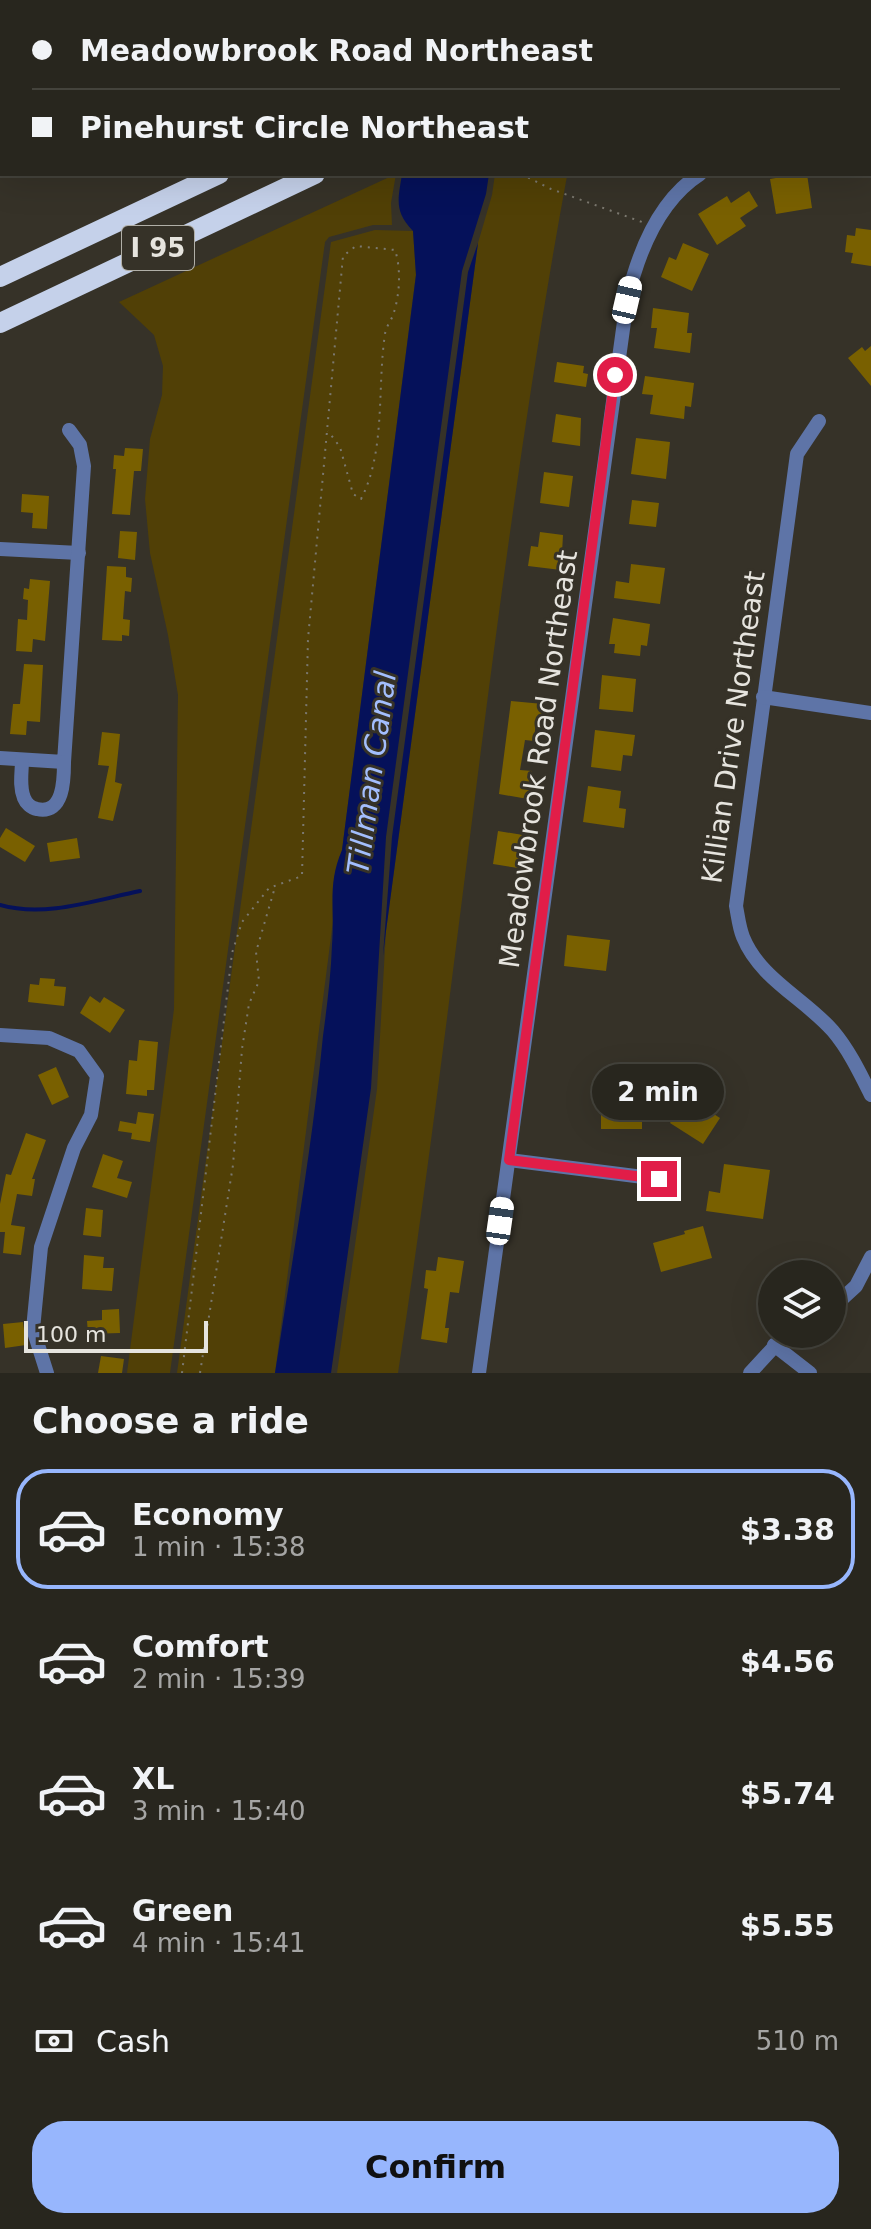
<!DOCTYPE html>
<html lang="en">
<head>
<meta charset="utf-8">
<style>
	:root { --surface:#28261e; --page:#302e27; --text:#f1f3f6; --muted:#a5a5a4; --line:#44433c; --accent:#97b6fd }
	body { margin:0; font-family:"DejaVu Sans",sans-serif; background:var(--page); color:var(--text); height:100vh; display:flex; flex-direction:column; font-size:30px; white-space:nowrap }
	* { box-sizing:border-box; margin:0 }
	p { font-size:26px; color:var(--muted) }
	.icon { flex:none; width:44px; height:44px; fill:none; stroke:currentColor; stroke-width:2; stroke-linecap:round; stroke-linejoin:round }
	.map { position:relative; height:1373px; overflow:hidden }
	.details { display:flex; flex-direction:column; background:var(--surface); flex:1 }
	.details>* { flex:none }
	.banner { position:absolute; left:0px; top:0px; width:872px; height:176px; box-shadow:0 8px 32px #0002,0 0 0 2px var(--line); display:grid; align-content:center; height:176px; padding:0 32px; background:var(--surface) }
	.tools { position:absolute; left:758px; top:1260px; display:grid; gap:16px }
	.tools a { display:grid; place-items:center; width:88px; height:88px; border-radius:50%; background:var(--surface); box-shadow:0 8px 32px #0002,0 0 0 2px var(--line); font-size:40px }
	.scale { position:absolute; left:24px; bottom:20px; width:184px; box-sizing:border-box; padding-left:8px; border:4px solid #e6e4de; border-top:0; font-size:22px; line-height:28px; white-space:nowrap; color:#e6e4de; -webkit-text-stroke:6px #363228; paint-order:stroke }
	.end { position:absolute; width:36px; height:36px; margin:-18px; border:10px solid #e11d48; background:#fff; box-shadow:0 0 0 4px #fff }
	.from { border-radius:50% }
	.bubble { position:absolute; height:56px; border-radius:28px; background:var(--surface); box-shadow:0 8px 32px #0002,0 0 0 2px var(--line); font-size:26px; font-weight:700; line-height:56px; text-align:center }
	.car { position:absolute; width:24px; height:48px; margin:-24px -12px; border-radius:10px; box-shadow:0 0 6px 2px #0007; background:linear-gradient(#fff 24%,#345 0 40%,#fff 0 76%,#345 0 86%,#fff 0) }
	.banner b { display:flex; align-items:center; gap:28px; height:76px; font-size:30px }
	.banner b+b { border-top:2px solid var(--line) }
	.banner i { width:20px; height:20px; background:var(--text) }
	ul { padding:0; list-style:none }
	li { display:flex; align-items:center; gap:24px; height:120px; margin:0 16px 12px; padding:0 16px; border:4px solid transparent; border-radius:32px }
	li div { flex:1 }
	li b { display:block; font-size:30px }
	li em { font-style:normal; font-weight:700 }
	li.selected { border-color:var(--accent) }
	li>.icon { width:72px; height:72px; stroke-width:1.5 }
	h2 { padding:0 32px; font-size:36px; line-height:96px }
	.pay { display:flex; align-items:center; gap:20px; height:88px; padding:0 32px; font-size:30px }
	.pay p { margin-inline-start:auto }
	.cta { display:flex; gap:16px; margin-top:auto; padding:16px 32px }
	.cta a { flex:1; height:92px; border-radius:32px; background:var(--accent); color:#111; font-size:32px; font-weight:700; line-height:92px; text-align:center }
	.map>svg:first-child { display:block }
</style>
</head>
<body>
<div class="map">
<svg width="871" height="1373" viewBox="0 0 871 1373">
	<rect width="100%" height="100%" fill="#363228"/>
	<!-- green -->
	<g fill="#514006">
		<polygon points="396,174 391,203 392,225 373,225 329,237 325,242 170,1373 127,1373 174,1009 178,695 168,635 150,553 145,499 150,439 162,395 163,366 154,335 119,302"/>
		<path d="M495,174H533L542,178L555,174L567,176C494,572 459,974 398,1373H337L377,1089L386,931L478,243L492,195Z"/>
		<polygon points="375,230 413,231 416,274 275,1373 177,1373 331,242"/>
	</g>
	<!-- water -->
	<g fill="#05115a">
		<path d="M402,174H489L486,194L462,271L386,837L371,1088L331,1373H275C292,1261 312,1149 323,1036C327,1006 331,975 332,945C335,908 327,885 342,850L416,275L413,231C394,211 398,200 402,174Z"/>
		<polygon points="478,243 386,931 383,956 392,837 468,272"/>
	</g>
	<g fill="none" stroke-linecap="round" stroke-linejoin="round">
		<!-- stream -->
		<path stroke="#05115a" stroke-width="4" d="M0,905C45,918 96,900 140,891"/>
	</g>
	<!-- building -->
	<g fill="#796000">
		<polygon points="787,174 807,174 812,208 776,214 770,179 787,176"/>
		<polygon points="749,191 758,206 740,218 746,226 717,245 698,214 727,196 731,203"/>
		<polygon points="856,228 871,230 871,266 851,263 853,253 845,252 847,235 855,236"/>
		<polygon points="683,243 709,254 692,291 661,277 669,257 676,260"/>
		<polygon points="653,308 689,313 687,333 692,333 690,353 654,348 657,328 651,328"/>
		<polygon points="871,346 871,386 848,358 862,347 865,351"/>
		<polygon points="557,362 584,366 583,373 588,374 586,387 554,382"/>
		<polygon points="645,376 694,383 691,407 685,406 684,419 650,414 653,395 642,394"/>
		<polygon points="556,414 581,418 580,446 552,442"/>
		<polygon points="636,438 670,442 666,479 631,474"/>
		<polygon points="125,448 143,449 141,471 134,471 130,515 112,514 116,469 113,469 114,455 124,456"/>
		<polygon points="544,472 573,476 569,507 540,503"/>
		<polygon points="22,494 49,496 47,529 32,528 33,513 21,512"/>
		<polygon points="632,500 659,503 656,527 629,524"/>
		<polygon points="120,531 137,532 135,560 118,558"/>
		<polygon points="540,532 563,535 561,570 528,566 531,546 538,547"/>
		<polygon points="631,564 665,568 660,604 614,598 616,581 629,583"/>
		<polygon points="107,566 126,567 126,577 132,578 131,592 125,591 123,619 130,620 129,636 122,635 122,641 102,640"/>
		<polygon points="30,579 50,581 45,641 33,639 32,652 16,651 18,619 27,620 28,600 23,599 24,588 29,589"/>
		<polygon points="613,618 650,624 647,646 641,645 640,656 614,653 615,644 609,644"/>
		<polygon points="24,664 43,665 40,722 27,721 26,735 10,734 13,704 20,704"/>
		<polygon points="602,675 636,679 633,712 599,709"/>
		<polygon points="511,701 543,704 541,720 536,720 534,741 525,740 520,770 532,771 528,799 499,794"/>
		<polygon points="595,730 635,735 632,756 623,755 621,771 591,767"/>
		<polygon points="102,732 120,734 115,782 122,784 113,821 98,818 109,766 98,765"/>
		<polygon points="588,786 621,791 619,808 626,809 624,828 583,822"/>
		<polygon points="6,828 35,846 25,862 0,847 0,838"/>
		<polygon points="498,831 523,835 518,868 493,864"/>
		<polygon points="77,838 80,858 50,862 47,843"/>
		<polygon points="567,935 610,940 606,971 564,966"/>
		<polygon points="40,978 55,979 54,986 66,987 64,1006 28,1002 30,984 39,985"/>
		<polygon points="90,996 100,1003 104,997 125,1010 110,1033 80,1013"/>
		<polygon points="139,1040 158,1042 154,1090 147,1090 147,1096 126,1094 129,1060 137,1061"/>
		<polygon points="56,1067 69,1097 52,1105 38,1075"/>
		<polygon points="601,1097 642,1098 642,1129 601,1129"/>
		<polygon points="687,1097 720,1118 703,1144 670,1123"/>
		<polygon points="138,1112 154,1114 150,1142 131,1139 132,1133 118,1131 120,1121 136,1124"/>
		<polygon points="26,1133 46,1140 32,1179 35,1179 32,1196 17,1194 11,1225 25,1227 21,1255 3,1253 5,1232 0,1232 0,1204 6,1174 11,1175"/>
		<polygon points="103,1154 123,1161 117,1178 132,1182 127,1198 92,1187"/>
		<polygon points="724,1164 770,1170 763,1219 706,1211 709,1191 720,1193"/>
		<polygon points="86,1208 103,1210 101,1237 83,1235"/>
		<polygon points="703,1226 712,1258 661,1272 653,1243 685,1234 684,1231"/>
		<polygon points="84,1255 104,1257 103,1268 114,1268 112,1291 82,1289"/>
		<polygon points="438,1257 464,1261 459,1293 450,1292 445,1328 449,1328 447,1343 421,1339 428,1289 424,1288 426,1270 436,1271"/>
		<polygon points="119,1309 120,1333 88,1334 87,1321 102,1320 102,1310"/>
		<polygon points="23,1322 26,1345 5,1348 3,1324"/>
		<polygon points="101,1356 124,1359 122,1373 98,1373"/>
	</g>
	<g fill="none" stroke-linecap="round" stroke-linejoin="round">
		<!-- path -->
		<g stroke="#7b786f" stroke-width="2" stroke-dasharray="2 6" stroke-linecap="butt">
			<polyline points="532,2 533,0"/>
			<polyline points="521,174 551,189 642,222"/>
			<path d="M182,1373L232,953L242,922L269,888L302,876L308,639L343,256L356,246L395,250C401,268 400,293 394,312C392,320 386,326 385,334C377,387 386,451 361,499L353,494L340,447L328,431"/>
			<polyline points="200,1373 233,1165 242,1049 249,1004 259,981 256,952 275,887"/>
		</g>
		<!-- minor -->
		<g stroke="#5e74a7" stroke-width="14">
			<polyline points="161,0 162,2"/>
			<polyline points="297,2 298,0"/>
			<polyline points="870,108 871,108"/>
			<polyline points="0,134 2,132"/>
			<path d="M819,421L797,454L736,906C738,916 739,927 743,937C760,979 804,998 833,1031C849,1050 860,1073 871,1095"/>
			<polyline points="0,549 79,553"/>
			<polyline points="763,697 871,713"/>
			<polyline points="0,758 64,762 84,466 80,445 69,430"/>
			<path d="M22,760C22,772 19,786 24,798C26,803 31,808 37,809C64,815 64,779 64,762"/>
			<polyline points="0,1035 49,1038 79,1051 97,1076 91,1115 74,1148 41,1247 33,1329 47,1373"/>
			<polyline points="509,1160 659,1179"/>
			<polyline points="832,1308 856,1286 871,1257"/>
			<polyline points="774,1345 810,1373"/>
			<path d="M479,1373L627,300C638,253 658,201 700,174"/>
			<polyline points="750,1373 786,1334"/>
		</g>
		<!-- highway -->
		<g stroke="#c5d1ea" stroke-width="20">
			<polyline points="589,2 593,0"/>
			<polyline points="687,2 692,0"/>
			<polyline points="0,277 219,174"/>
			<polyline points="0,323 315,174"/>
		</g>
	</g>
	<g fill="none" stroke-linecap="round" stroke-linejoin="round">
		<!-- route -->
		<polyline stroke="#e11d48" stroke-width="10" points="615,375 509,1160 659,1179"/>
	</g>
	<g text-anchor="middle" stroke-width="6" stroke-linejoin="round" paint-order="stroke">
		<!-- shield labels -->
		<rect fill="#363228" stroke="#b1afa7" stroke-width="2" x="122" y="226" width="72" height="44" rx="6"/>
		<g font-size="26" font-weight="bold" fill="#e6e4de">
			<text x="158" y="257">I 95</text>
		</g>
		<!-- street labels -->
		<g font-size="28" fill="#e6e4de" stroke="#363228">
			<text transform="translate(733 727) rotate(-82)" y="10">Killian Drive Northeast</text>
			<text transform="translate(538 759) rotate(-82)" y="10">Meadowbrook Road Northeast</text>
		</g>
		<!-- water labels -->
		<g font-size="30" font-style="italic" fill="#a3befd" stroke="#363228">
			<text transform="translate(372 773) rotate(-82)" y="10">Tillman Canal</text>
		</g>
	</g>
</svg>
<div class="tools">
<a><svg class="icon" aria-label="layers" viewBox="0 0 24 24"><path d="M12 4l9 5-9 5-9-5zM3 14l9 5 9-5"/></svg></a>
</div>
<div class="scale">100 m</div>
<i class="end from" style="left:615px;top:375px"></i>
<i class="end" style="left:659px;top:1179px"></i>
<div class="bubble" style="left:592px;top:1064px;width:132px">2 min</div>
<i class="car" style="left:627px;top:300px;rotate:13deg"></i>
<i class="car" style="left:500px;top:1221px;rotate:8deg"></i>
<div class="banner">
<b><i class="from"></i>Meadowbrook Road Northeast</b>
<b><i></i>Pinehurst Circle Northeast</b>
</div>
</div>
<section class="details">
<h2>Choose a ride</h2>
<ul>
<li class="selected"><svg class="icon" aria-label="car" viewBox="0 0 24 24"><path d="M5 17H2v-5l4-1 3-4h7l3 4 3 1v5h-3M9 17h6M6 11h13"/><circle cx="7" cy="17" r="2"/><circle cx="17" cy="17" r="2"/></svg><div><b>Economy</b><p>1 min · 15:38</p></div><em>$3.38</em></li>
<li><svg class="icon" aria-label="car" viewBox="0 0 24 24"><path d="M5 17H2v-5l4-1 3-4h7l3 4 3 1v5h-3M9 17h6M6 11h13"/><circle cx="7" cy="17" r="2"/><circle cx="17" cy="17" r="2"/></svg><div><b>Comfort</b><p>2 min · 15:39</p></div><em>$4.56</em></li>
<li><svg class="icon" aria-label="car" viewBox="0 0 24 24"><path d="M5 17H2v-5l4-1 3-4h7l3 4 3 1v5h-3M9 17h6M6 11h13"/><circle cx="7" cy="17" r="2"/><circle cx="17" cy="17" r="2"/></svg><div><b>XL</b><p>3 min · 15:40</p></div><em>$5.74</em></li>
<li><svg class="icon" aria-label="car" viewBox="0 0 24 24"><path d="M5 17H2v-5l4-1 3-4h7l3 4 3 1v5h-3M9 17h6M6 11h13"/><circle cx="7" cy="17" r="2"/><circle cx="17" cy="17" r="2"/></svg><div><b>Green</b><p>4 min · 15:41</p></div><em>$5.55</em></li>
</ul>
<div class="pay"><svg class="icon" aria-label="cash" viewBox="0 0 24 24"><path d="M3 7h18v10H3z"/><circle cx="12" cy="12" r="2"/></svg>Cash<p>510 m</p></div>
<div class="cta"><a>Confirm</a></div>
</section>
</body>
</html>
